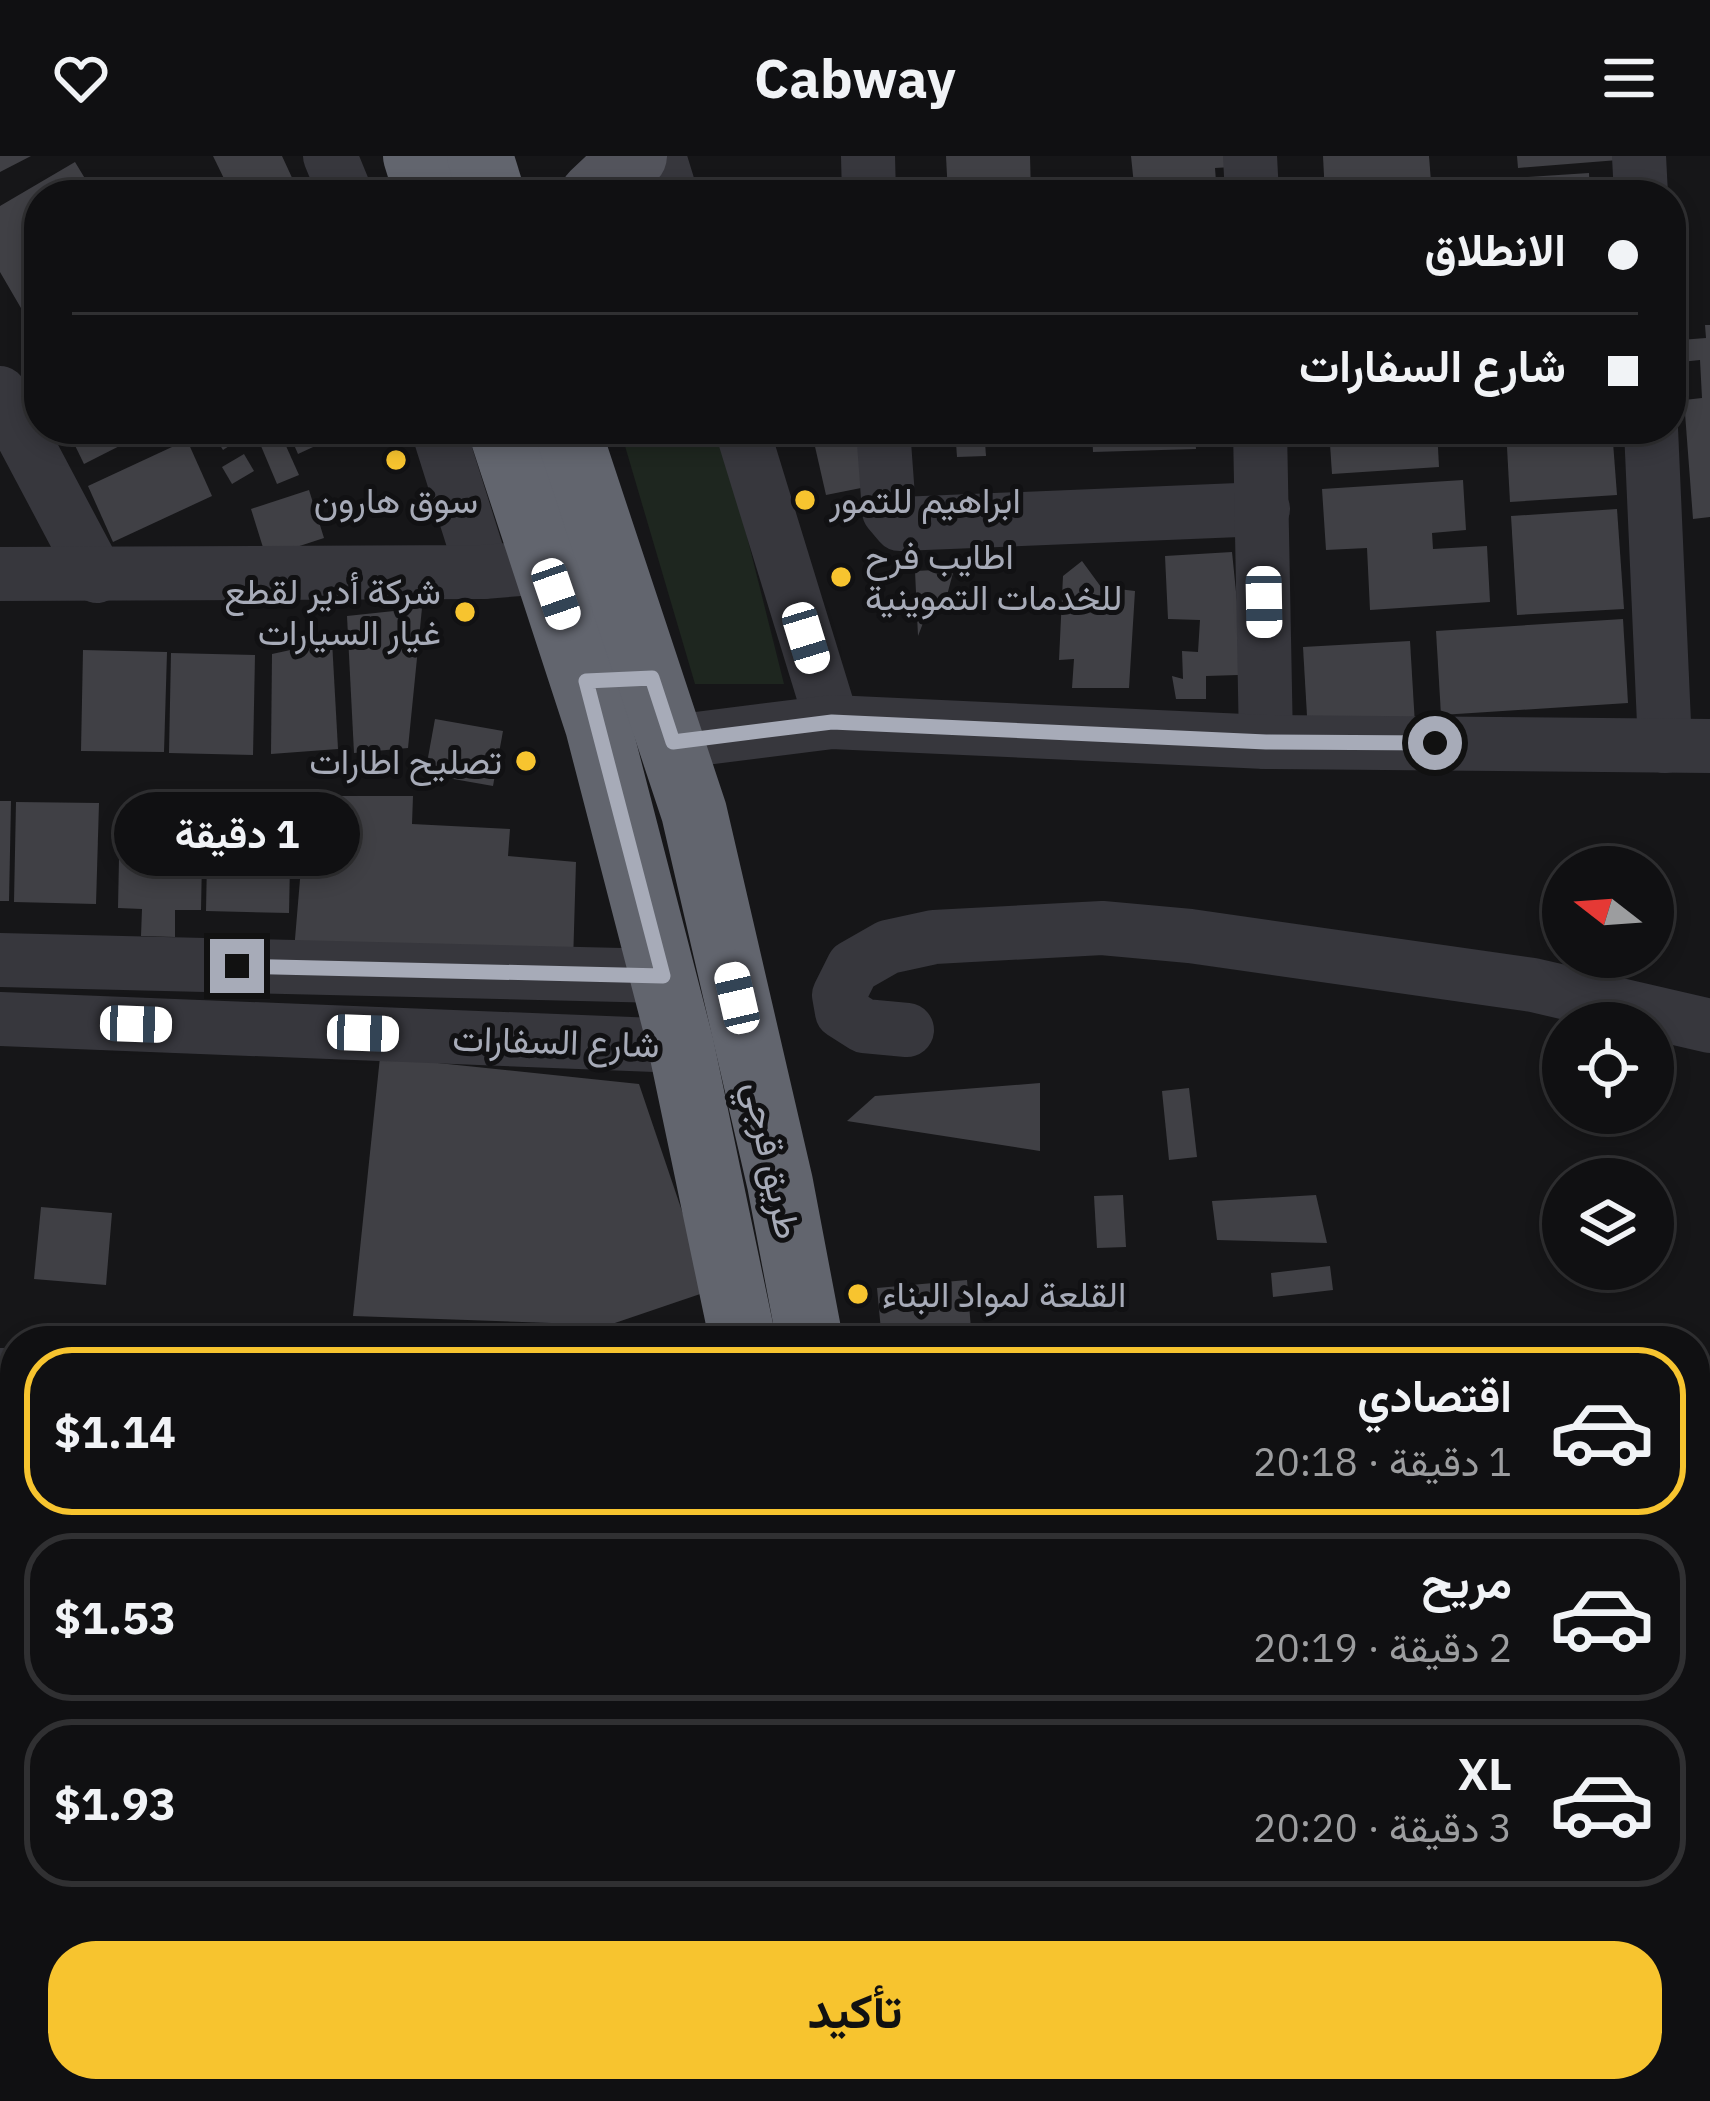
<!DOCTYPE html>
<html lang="ar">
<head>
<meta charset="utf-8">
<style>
	:root { --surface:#101012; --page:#19191b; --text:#f1f3f6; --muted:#9c9d9f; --line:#303032; --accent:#f7c42f }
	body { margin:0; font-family:"IBM Plex Sans",Vazirmatn,sans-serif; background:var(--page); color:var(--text); direction:rtl; height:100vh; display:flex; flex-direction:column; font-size:45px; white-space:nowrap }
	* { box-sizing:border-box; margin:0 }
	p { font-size:39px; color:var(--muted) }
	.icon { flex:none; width:66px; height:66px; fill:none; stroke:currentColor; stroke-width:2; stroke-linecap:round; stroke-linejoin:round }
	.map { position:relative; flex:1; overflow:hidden; direction:ltr }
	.sheet { position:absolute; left:0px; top:1170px; width:1710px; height:777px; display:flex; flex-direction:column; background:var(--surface); border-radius:48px 48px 0 0; box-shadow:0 6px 18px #0003,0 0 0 3px var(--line); direction:rtl }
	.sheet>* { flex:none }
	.top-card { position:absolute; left:24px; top:24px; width:1662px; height:264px; border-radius:48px; box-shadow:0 6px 18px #0003,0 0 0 3px var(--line); direction:rtl; display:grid; align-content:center; height:264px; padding:0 48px; background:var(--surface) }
	.needle { width:78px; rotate:287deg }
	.tools { position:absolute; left:1542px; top:690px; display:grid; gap:24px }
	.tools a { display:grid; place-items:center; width:132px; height:132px; border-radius:50%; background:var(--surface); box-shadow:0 6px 18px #0003,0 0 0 3px var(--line); font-size:60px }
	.end { position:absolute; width:54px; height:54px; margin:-27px; border:15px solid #a7abb8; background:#111; box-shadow:0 0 0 6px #111 }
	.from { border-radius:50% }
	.bubble { position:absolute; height:84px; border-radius:42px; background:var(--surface); box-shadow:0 6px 18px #0003,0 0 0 3px var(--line); font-size:39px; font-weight:700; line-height:84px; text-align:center; direction:rtl }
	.car { position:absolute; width:36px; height:72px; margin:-36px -18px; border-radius:15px; box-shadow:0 0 9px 3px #0007; background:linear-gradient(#fff 24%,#345 0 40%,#fff 0 76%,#345 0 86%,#fff 0) }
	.top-card b { display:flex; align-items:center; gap:42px; height:114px; font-size:45px }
	.top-card b+b { border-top:3px solid var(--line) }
	.top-card i { width:30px; height:30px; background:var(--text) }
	ul { padding:21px 0 0; list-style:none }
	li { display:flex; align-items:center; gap:36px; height:168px; margin:0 24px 18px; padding:0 24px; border:6px solid var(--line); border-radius:48px }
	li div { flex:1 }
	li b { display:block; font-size:45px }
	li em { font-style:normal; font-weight:700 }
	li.current { border-color:var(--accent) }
	li>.icon { width:108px; height:108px; stroke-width:1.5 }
	.primary-button { display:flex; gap:24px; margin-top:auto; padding:24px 48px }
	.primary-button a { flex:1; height:138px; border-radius:48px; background:var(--accent); color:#111; font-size:48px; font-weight:700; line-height:138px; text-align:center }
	header { display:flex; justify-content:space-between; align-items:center; height:156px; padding:0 48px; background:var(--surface); font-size:54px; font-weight:700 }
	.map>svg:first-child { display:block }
</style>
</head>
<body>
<header><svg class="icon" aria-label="menu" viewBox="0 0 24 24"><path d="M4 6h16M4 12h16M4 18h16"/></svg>Cabway<svg class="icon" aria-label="heart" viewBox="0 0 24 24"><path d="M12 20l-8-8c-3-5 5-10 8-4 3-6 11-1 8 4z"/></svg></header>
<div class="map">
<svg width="1710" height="1945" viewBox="0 0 1710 1945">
	<rect width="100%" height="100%" fill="#161618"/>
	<!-- green -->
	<polygon fill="#1e261f" points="620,273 720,273 784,528 695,528"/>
	<!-- building -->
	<g fill="#404045">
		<polygon points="0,0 31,0 0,16"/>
		<polygon points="213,0 282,0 300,39 232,39"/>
		<polygon points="946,0 1030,0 1031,39 948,39"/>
		<polygon points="1131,0 1231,0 1232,11 1215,12 1217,39 1135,39"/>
		<polygon points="1323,0 1429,0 1432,39 1325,39"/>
		<polygon points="1517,0 1631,0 1631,3 1518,12"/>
		<polygon points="75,6 95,39 39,39 39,183 0,116 0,50"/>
		<polygon points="1589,17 1590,39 1483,39 1482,24"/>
		<polygon points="1705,169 1710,169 1710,361 1693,363 1684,244 1702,242 1700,204 1681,206 1680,184 1706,182"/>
		<polygon points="67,273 153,273 84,308"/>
		<polygon points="210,273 255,273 223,294"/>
		<polygon points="287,273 352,273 298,298"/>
		<polygon points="811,273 869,273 871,330 826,339"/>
		<polygon points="955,273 984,273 986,300 957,301"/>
		<polygon points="1021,273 1040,273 1041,285 1018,288"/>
		<polygon points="1092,273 1195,273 1196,293 1093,296"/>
		<polygon points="1329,273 1437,273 1439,311 1332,318"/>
		<polygon points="1506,273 1612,273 1617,339 1510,346"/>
		<polygon points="282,281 299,319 277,328 261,290"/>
		<polygon points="187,284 212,340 113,386 88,330"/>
		<polygon points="244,298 254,315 232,328 222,311"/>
		<polygon points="1463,324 1466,374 1432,377 1433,393 1487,390 1490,446 1370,454 1367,392 1326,394 1322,333"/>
		<polygon points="309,334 324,382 266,401 251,353"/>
		<polygon points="1617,353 1624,453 1517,459 1511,360"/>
		<polygon points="1232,396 1243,505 1238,519 1206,520 1206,543 1176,543 1172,520 1183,523 1182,495 1198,496 1200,464 1168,463 1165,400"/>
		<polygon points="1082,405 1101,431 1135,435 1129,532 1072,532 1074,503 1059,504 1063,420"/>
		<polygon points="954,413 945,447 928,454 918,480 915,415"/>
		<polygon points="422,452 408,592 354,597 347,460"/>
		<polygon points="1623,463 1628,547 1441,559 1436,475"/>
		<polygon points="332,485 338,593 271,598 272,498"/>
		<polygon points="1410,485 1415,569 1308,577 1303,491"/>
		<polygon points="83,494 167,496 164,596 81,595"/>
		<polygon points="171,497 255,499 253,599 169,597"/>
		<polygon points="435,563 503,575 493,630 425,618"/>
		<polygon points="307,640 413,640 412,668 510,673 508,700 576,706 573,807 294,795"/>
		<polygon points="0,645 11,645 9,745 0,745"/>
		<polygon points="16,646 99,647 96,748 14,746"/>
		<polygon points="120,653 203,654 201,754 175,754 175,781 141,780 142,753 118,752"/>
		<polygon points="208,655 291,657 289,757 206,755"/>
		<polygon points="380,901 639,928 709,1135 609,1169 353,1160"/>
		<polygon points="1040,927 1040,995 847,965 875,940"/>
		<polygon points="1189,932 1197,1001 1169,1004 1162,935"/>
		<polygon points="1123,1039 1126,1091 1097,1092 1094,1040"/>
		<polygon points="1316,1039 1327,1087 1217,1084 1212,1045"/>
		<polygon points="41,1051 112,1057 106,1129 34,1123"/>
		<polygon points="1330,1110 1333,1134 1273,1141 1271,1117"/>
		<polygon points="967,1124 972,1185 882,1185 877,1132"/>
		<polygon points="15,1780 15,1932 280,1932 281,1945 0,1945 0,1781"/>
	</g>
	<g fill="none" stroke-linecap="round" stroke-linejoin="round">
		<!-- minor -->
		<g stroke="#37373d" stroke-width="54">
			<polyline points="330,0 346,39"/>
			<polyline points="659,0 671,39"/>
			<polyline points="868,0 869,39"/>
			<polyline points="1250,0 1252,39"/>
			<polyline points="1639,0 1641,39"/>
			<polyline points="0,237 97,420"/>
			<polyline points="438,273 483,416"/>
			<polyline points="742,273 832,566"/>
			<polyline points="883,273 889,355 900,368 1263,353"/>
			<polyline points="1260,273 1266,586"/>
			<polyline points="1651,273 1665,590"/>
			<polyline points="0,418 483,416 546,411"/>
			<polyline points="673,586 832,566 1266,586 1710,590"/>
			<polyline points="0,804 663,820"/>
			<polyline points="0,863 681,890"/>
			<polyline points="907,874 864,870 842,856 839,839 853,811 888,791 934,781 1102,772 1190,780 1533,829 1710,870"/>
			<polyline points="0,1219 15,1219"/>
			<polyline points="0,1517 15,1517"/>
			<polyline points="322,1932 323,1945"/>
		</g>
		<!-- major -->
		<polyline stroke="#53545c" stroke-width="66" points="593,39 634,0"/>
		<!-- highway -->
		<g stroke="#62656e" stroke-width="66">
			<polyline points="416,0 428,39"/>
			<polyline points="480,0 492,39"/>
			<polyline points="501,273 598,570 681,890 743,1185"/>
			<polyline points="567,273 694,656 780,1027 810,1185"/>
			<polyline points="840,1932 841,1945"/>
			<polyline points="901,1932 901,1945"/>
		</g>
	</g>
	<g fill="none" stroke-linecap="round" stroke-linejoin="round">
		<!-- route -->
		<polyline stroke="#a7abb8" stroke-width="15" points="237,810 663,820 586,525 652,522 673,586 832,566 1266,586 1435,587"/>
	</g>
	<!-- markers -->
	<g fill="#f7c42f" stroke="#111113" stroke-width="4.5">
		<circle cx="396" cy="304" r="12"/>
		<circle cx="805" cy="344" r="12"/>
		<circle cx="841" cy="421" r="12"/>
		<circle cx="465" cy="456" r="12"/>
		<circle cx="526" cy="605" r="12"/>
		<circle cx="858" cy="1138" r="12"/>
	</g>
	<g text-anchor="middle" stroke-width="10" stroke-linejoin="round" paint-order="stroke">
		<!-- poi labels -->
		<g font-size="36" fill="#a7abb8" stroke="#111113" text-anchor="start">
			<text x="396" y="357" text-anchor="middle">سوق هارون</text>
			<text x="829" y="357">ابراهيم للتمور</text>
			<text x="865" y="413">اطايب فرح<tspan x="865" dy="41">للخدمات التموينية</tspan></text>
			<text x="441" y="448" text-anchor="end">شركة أدير لقطع<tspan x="441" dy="41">غيار السيارات</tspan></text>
			<text x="502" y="618" text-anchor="end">تصليح اطارات</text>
			<text x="882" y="1151">القلعة لمواد البناء</text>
		</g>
		<!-- street labels -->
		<g font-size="36" fill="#a7abb8" stroke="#111113">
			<text transform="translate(556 885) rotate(2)" y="13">شارع السفارات</text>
			<text transform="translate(773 1004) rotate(78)" y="13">طريق قرجي</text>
		</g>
	</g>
</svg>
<div class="tools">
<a><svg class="needle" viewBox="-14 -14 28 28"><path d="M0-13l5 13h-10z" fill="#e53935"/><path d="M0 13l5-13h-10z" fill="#9c9d9f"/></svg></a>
<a><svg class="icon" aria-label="locate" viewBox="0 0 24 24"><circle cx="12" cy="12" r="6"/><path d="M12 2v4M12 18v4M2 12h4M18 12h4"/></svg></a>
<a><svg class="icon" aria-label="layers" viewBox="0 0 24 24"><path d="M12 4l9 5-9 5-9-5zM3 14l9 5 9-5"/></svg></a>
</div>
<i class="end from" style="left:1435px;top:587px"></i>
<i class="end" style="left:237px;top:810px"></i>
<div class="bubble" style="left:114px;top:636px;width:246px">1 دقيقة</div>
<i class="car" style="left:556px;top:438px;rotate:161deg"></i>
<i class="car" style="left:1264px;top:446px;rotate:179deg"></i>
<i class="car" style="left:806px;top:482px;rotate:163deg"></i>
<i class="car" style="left:737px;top:842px;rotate:347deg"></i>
<i class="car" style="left:136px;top:868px;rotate:92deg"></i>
<i class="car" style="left:363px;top:877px;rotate:92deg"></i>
<div class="top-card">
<b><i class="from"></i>الانطلاق</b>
<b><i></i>شارع السفارات</b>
</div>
<section class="sheet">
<ul>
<li class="current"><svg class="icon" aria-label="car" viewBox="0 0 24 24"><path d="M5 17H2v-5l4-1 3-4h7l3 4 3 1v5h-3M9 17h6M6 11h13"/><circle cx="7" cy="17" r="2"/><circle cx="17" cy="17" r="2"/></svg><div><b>اقتصادي</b><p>1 دقيقة · 20:18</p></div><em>$1.14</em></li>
<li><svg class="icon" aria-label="car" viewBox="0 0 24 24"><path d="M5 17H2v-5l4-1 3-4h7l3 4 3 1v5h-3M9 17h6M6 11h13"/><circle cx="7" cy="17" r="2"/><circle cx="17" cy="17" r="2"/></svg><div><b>مريح</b><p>2 دقيقة · 20:19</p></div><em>$1.53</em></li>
<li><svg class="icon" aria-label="car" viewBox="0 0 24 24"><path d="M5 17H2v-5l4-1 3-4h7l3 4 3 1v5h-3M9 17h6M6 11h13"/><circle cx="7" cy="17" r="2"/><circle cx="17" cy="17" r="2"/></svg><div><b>XL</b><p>3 دقيقة · 20:20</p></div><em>$1.93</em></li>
</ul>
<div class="primary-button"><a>تأكيد</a></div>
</section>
</div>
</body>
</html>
